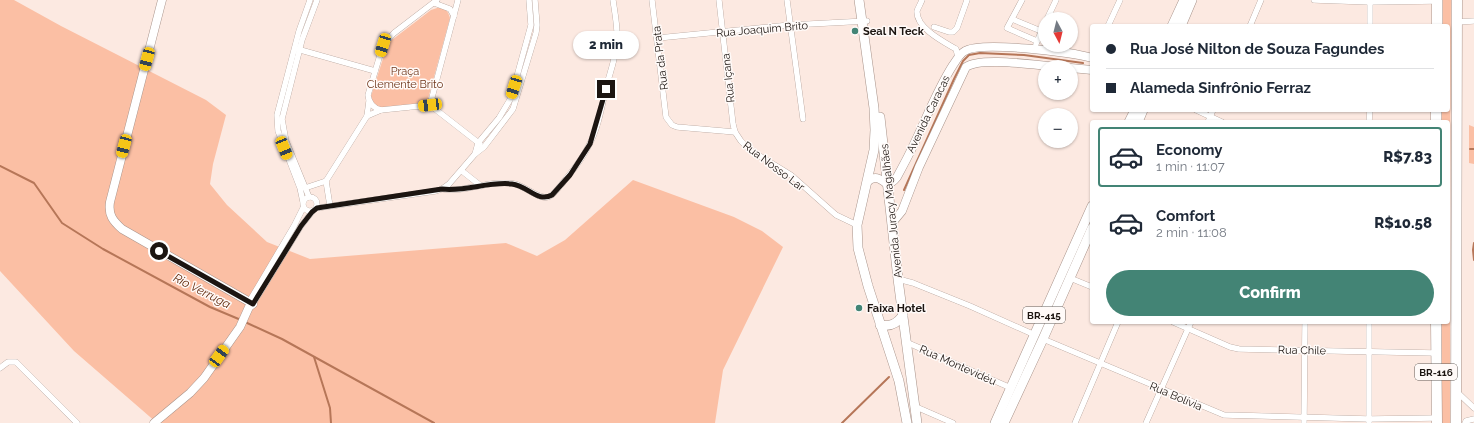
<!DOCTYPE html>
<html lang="en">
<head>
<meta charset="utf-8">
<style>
	:root { --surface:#fff; --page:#f6f6f7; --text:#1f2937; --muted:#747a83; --line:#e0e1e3; --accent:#438475 }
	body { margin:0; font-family:Raleway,sans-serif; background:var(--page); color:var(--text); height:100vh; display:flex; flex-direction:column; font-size:15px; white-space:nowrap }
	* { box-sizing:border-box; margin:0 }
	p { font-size:13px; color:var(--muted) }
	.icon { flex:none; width:22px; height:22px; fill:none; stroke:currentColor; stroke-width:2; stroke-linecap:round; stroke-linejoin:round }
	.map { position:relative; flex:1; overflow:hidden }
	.side { position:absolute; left:1090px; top:120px; width:360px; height:204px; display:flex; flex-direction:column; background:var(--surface); border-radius:4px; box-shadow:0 1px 3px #0004 }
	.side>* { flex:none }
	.top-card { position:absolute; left:1090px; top:24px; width:360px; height:88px; border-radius:4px; box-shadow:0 1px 3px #0004; display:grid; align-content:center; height:88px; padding:0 16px; background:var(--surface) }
	.needle { width:26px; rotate:173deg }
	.buttons { position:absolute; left:1038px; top:12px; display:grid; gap:8px }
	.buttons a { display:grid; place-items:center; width:40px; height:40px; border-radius:50%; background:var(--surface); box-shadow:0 1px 3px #0004; font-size:20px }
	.end { position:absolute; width:18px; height:18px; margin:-9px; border:5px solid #1c1511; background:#fff; box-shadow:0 0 0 2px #fff }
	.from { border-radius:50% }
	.bubble { position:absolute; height:28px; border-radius:14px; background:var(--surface); box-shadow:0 1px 3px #0004; font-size:13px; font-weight:800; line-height:28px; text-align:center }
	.car { position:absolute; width:12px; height:24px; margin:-12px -6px; border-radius:5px; box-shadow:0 0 3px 1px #0007; background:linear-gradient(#f5c518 24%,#345 0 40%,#f5c518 0 76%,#345 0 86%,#f5c518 0) }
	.top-card b { display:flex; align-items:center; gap:14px; height:38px; font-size:15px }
	.top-card b+b { border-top:1px solid var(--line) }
	.top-card i { width:10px; height:10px; background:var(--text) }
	ul { padding:7px 0 0; list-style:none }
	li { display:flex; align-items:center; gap:12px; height:60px; margin:0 8px 6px; padding:0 8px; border:2px solid transparent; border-radius:4px }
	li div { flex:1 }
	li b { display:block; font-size:15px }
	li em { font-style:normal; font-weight:800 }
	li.on { border-color:var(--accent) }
	li>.icon { width:36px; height:36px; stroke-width:1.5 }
	.cta { display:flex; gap:8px; margin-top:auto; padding:8px 16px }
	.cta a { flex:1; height:46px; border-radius:24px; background:var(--accent); color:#fff; font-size:16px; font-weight:800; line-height:46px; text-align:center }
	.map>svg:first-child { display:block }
</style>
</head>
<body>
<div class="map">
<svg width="1474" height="423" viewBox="0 0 1474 423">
	<rect width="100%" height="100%" fill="#fce9e1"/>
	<!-- green -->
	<g fill="#fbbfa4">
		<polygon points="0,0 14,0 61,26 206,100 226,115 213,164 210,184 227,205 267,242 310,259 506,243 537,256 565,240 633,180 734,217 762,231 783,247 723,370 715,423 157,423 74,351 0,271"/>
		<polygon points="1443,0 1451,0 1450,216 1450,423 1441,423 1442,322 1448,322 1448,122 1442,122 1442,110 1448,110 1448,26 1443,26"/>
		<path d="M440,7C447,9 448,12 450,18L428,99L423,103L380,109L372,102L371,96L388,43L431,10Z"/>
		<polygon points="1469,125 1474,127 1474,164 1469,163"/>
	</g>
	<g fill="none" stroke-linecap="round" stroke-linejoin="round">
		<!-- stream -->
		<g stroke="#b67658" stroke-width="2">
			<polyline points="1470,149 1474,149"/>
			<polyline points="0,166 34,183 62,223 103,249 210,307 241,320"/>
			<polyline points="904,190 954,79 963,61 969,55 980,53 1024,55 1083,63"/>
			<polyline points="1474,243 1473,250 1474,260"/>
			<polyline points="245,322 282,339 434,423"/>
			<polyline points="314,357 330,408 331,423"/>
			<polyline points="842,423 889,377"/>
		</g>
		<defs>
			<g id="street">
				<polyline points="652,0 666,117 672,125 677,127 735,132 741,141 750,150 791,175 836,215 857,225"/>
				<polyline points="719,0 733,124 735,132"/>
				<polyline points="787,0 803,119"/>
				<path d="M922,0C921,3 918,8 917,11C916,28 944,42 956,49L958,57"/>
				<polyline points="1022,0 1007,28 1037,41"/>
				<polyline points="1314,0 1370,2 1437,1"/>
				<polyline points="434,3 450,9 454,16"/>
				<polyline points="1012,19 1041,31"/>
				<polyline points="1047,19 1056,0"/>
				<polyline points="1457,22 1474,21"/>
				<polyline points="1108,26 1120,0"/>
				<polyline points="1250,26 1261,0"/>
				<polyline points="1370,26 1370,0"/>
				<polyline points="934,27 949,32 953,32 957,28 967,0"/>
				<polyline points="658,38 790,25 867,21"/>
				<polyline points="1036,44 1045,23"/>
				<polyline points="297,49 375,71"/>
				<polyline points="369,101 367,116 381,110"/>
				<path d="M430,105L381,110C373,108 369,103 368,95L383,45L394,33L437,0"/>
				<polyline points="430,105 458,0"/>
				<polyline points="430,105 480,144"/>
				<polyline points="1196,110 1222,122"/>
				<polyline points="1208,122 1213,110"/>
				<polyline points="1369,122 1370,110"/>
				<polyline points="475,154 478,143 499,118 511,98 531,25 529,0"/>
				<polyline points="462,171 481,186"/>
				<polyline points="326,181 367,116"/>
				<polyline points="305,188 326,181 330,206"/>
				<path d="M442,189C467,193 490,179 515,184C525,186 539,200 548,197C553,196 557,189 561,185C571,173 582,160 589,145C599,127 602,104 607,84C611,70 616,56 617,42C618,28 615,14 613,0"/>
				<circle cx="310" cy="204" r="7"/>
				<polyline points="309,197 286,141 282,119 302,40 317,0"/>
				<polyline points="303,202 300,188 278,131 277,115 299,31 310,0"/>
				<polyline points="317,208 436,191 442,189 449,184 475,154 484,147 513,109 536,33 537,25 535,0"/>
				<polyline points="1070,278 1092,287"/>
				<polyline points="898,279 913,283 970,306 1035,335"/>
				<polyline points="249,302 294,226 303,208"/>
				<polyline points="253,304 301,226 312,212"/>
				<polyline points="1173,322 1230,347 1239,349 1436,353"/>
				<polyline points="1043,339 1224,415 1369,419 1437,418"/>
				<polyline points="906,342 1011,388"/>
				<polyline points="0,368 8,362 16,362 77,423"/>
				<polyline points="1457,392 1474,408"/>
				<polyline points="914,406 953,423"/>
				<polyline points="1075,423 1118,322"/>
				<polyline points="1146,423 1191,322"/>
				<polyline points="1304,423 1305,322"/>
				<polyline points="1369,423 1369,322"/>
				<polyline points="1465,423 1466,421 1474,419"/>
			</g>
			<g id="secondary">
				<polyline points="1071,68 1092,70"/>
				<path d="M867,182C875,175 879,178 887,184C892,183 894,181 897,177C903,166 909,155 914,144C927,117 937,90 953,65C957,60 959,54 965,51C980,41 1073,52 1092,58"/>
				<path d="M892,223L902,211L919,167L966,67C981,56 1040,66 1061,67"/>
				<path d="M154,423L190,393L204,378L240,327L249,307L253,304L122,229C113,221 108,215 110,202L162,0"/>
			</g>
			<g id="primary">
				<polyline points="859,0 874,108 875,130 874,150 857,225 858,248 868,286 899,381 907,423"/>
				<polyline points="1172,26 1184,0"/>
				<polyline points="1181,26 1192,0"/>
				<polyline points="880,117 898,279 917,423"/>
				<polyline points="1129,122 1135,110"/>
				<polyline points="1138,122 1143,110"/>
				<path d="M880,325C890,327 897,324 903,315"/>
				<polyline points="995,423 1092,206"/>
				<polyline points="1004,423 1043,339 1092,228"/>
			</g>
			<g id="highway">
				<polyline points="1437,26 1437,0"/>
				<polyline points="1436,122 1436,110"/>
				<polyline points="1436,322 1437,423"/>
				<polyline points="1456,423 1457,0"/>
			</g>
		</defs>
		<!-- street casing -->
		<use href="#street" stroke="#a8938a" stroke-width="6"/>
		<!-- secondary casing -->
		<use href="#secondary" stroke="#a8938a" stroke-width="9"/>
		<!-- primary casing -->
		<use href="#primary" stroke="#a8938a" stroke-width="10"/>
		<!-- highway casing -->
		<use href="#highway" stroke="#a8938a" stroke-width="11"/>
		<!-- street -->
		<use href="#street" stroke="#fff" stroke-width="5.5"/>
		<!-- secondary -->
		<use href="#secondary" stroke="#fff" stroke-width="8"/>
		<!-- primary -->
		<use href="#primary" stroke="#fff" stroke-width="9"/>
		<!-- highway -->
		<use href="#highway" stroke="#fff" stroke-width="10"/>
	</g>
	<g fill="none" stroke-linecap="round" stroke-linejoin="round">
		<!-- route -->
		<path stroke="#1c1511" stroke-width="5" d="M159,251L253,304L301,226L312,212L317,208L442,189C466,192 489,181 512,184C528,186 538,203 552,195L570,175L590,144L606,89"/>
	</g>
	<!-- markers -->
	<g fill="#438475" stroke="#fffaf8" stroke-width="1.5">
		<circle cx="855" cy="31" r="4"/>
		<circle cx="859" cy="308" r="4"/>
	</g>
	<g text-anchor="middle" stroke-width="3" stroke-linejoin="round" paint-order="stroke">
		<!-- shield labels -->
		<g fill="#fffaf8" stroke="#605a56" stroke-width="1">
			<rect x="1023" y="307" width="42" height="16" rx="3"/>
			<rect x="1415" y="364" width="42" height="16" rx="3"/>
		</g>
		<g font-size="10" font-weight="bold" fill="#1c1511">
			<text x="1044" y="319">BR-415</text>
			<text x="1436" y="376">BR-116</text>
		</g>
		<!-- street labels -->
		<g font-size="11" fill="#1c1511" stroke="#fffaf8">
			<text transform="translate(762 29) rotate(-5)" y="4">Rua Joaquim Brito</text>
			<text transform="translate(660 58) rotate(-97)" y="4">Rua da Prata</text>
			<text transform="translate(728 78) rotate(-96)" y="4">Rua Içana</text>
			<text transform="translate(928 114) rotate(-64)" y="4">Avenida Caracas</text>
			<text transform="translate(774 166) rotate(37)" y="4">Rua Nosso Lar</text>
			<text transform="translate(891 211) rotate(-96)" y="4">Avenida Juracy Magalhães</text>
			<text transform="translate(1302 350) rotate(1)" y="4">Rua Chile</text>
			<text transform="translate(958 365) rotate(24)" y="4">Rua Montevidéu</text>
			<text transform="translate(1176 396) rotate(23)" y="4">Rua Bolívia</text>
		</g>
		<!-- poi labels -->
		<g font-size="11" font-weight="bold" fill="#1c1511" stroke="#fffaf8" text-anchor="start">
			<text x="863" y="35">Seal N Teck</text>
			<text x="867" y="312">Faixa Hotel</text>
		</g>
		<!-- park labels -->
		<g font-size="11" fill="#6f361a" stroke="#fffaf8">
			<text x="405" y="75">Praça<tspan x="405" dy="13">Clemente Brito</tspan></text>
		</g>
		<!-- water labels -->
		<g font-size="12" font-style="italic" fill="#642c0f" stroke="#fffaf8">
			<text transform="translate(202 291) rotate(27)" y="4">Rio Verruga</text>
		</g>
	</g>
</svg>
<div class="buttons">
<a><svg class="needle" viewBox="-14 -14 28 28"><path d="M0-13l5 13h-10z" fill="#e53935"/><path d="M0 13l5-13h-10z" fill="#747a83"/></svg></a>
<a>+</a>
<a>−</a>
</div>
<i class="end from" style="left:159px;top:251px"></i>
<i class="end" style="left:606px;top:89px"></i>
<div class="bubble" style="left:573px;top:31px;width:66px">2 min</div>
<i class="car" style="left:383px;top:45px;rotate:197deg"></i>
<i class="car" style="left:147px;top:59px;rotate:195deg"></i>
<i class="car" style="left:514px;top:87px;rotate:197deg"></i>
<i class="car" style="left:430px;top:105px;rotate:263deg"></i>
<i class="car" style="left:124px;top:146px;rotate:195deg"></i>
<i class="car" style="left:284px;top:148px;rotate:158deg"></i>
<i class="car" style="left:219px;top:356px;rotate:36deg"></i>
<div class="top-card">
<b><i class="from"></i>Rua José Nilton de Souza Fagundes</b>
<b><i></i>Alameda Sinfrônio Ferraz</b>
</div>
<section class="side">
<ul>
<li class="on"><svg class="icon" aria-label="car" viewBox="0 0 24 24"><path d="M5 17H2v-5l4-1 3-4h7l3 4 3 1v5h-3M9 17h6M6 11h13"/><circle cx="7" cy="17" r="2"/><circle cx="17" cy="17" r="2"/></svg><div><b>Economy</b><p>1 min · 11:07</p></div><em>R$7.83</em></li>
<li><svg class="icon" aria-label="car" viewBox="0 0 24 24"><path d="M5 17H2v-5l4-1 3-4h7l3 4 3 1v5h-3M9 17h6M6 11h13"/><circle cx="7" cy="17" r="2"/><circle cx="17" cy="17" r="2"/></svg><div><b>Comfort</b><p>2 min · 11:08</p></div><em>R$10.58</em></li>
</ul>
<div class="cta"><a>Confirm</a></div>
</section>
</div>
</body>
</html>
